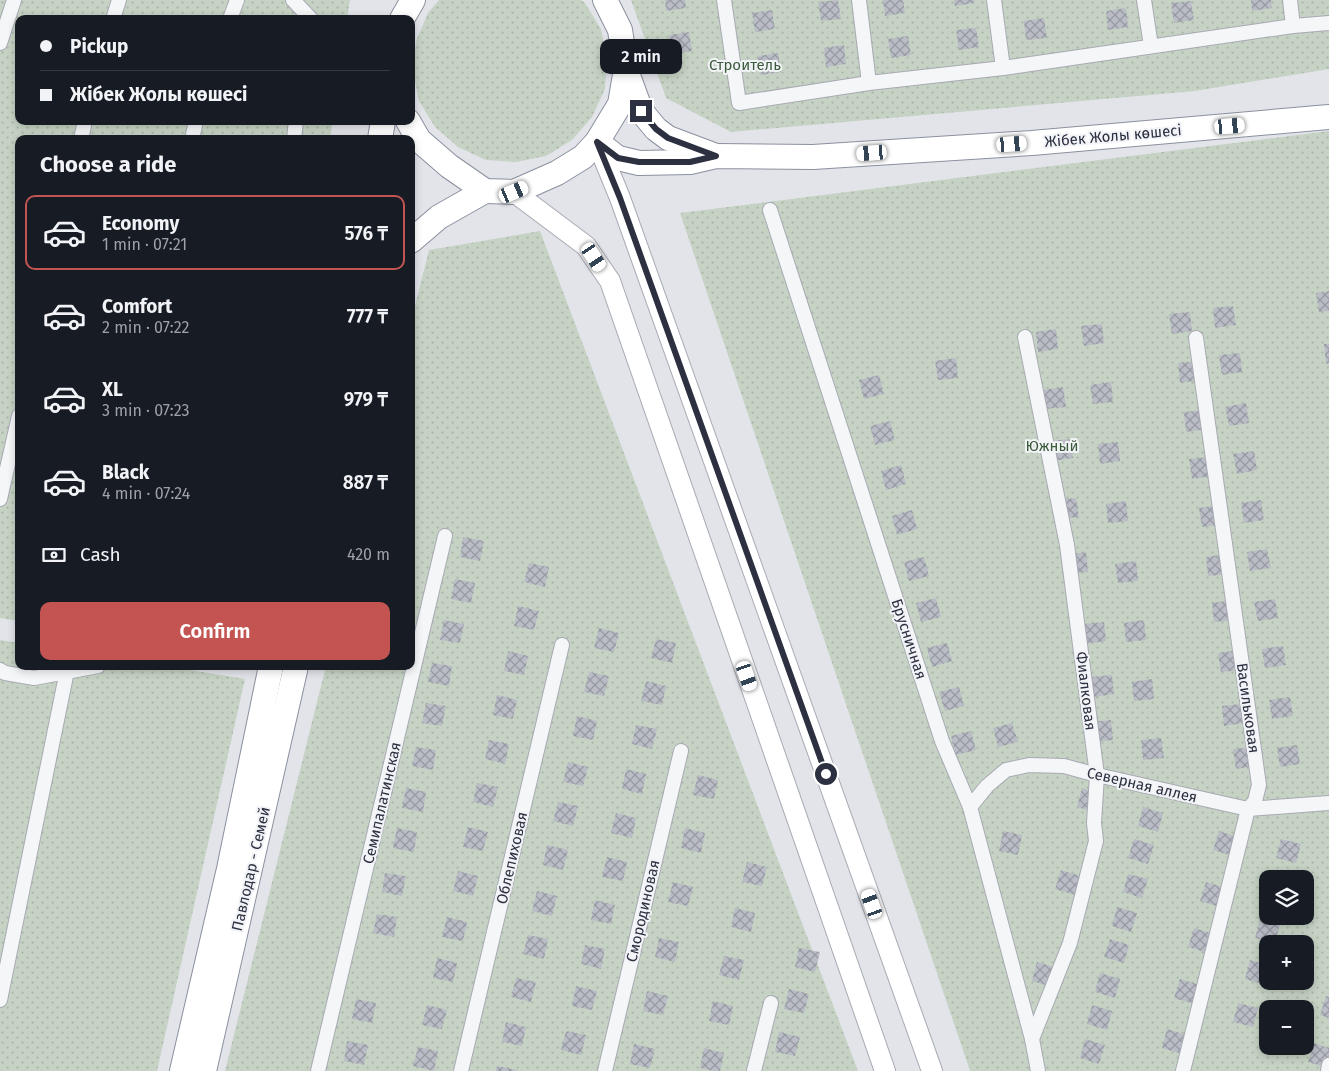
<!DOCTYPE html>
<html lang="en">
<head>
<meta charset="utf-8">
<style>
	:root { --surface:#171b24; --page:#242831; --text:#f1f3f6; --muted:#9ea1a6; --line:#363941; --accent:#c45452 }
	body { margin:0; font-family:"Fira Sans",sans-serif; background:var(--page); color:var(--text); height:100vh; display:flex; flex-direction:column; font-size:19px; white-space:nowrap }
	* { box-sizing:border-box; margin:0 }
	p { font-size:16px; color:var(--muted) }
	.icon { flex:none; width:28px; height:28px; fill:none; stroke:currentColor; stroke-width:2; stroke-linecap:round; stroke-linejoin:round }
	.map { position:relative; flex:1; overflow:hidden }
	.details { position:absolute; left:15px; top:135px; width:400px; height:535px; display:flex; flex-direction:column; background:var(--surface); border-radius:10px; box-shadow:0 2px 8px #0003 }
	.details>* { flex:none }
	.banner { position:absolute; left:15px; top:15px; width:400px; height:110px; border-radius:10px; box-shadow:0 2px 8px #0003; display:grid; align-content:center; height:110px; padding:0 25px; background:var(--surface) }
	.buttons { position:absolute; left:1259px; top:870px; display:grid; gap:10px }
	.buttons a { display:grid; place-items:center; width:55px; height:55px; border-radius:10px; background:var(--surface); box-shadow:0 2px 8px #0003; font-size:25px }
	.end { position:absolute; width:22px; height:22px; margin:-11px; border:6px solid #2c3040; background:#fff; box-shadow:0 0 0 2px #fff }
	.from { border-radius:50% }
	.bubble { position:absolute; height:35px; border-radius:10px; background:var(--surface); box-shadow:0 2px 8px #0003; font-size:16px; font-weight:600; line-height:35px; text-align:center }
	.car { position:absolute; width:15px; height:30px; margin:-15px -8px; border-radius:6px; box-shadow:0 0 4px 1px #0007; background:linear-gradient(#fff 24%,#345 0 40%,#fff 0 76%,#345 0 86%,#fff 0) }
	.banner b { display:flex; align-items:center; gap:18px; height:48px; font-size:19px }
	.banner b+b { border-top:1px solid var(--line) }
	.banner i { width:12px; height:12px; background:var(--text) }
	ul { padding:0; list-style:none }
	li { display:flex; align-items:center; gap:15px; height:75px; margin:0 10px 8px; padding:0 15px; border:2px solid transparent; border-radius:10px }
	li div { flex:1 }
	li b { display:block; font-size:19px }
	li em { font-style:normal; font-weight:600 }
	li.selected { border-color:var(--accent) }
	li>.icon { width:45px; height:45px; stroke-width:1.5 }
	h2 { padding:0 25px; font-size:22px; line-height:60px }
	.pay { display:flex; align-items:center; gap:12px; height:55px; padding:0 25px; font-size:19px }
	.pay p { margin-inline-start:auto }
	.button { display:flex; gap:10px; margin-top:auto; padding:10px 25px }
	.button a { flex:1; height:58px; border-radius:10px; background:var(--accent); color:#fff; font-size:20px; font-weight:600; line-height:58px; text-align:center }
	.map>svg:first-child { display:block }
</style>
</head>
<body>
<div class="map">
<svg width="1329" height="1071" viewBox="0 0 1329 1071">
	<defs>
		<pattern id="grass-dots" width="8" height="8" patternUnits="userSpaceOnUse" patternTransform="scale(1.25)"><rect width="8" height="8" fill="#c6d3c4"/><path d="M2 2h.1M6 6h.1" fill="none" stroke="#aab5a9" stroke-width="1.8" stroke-linecap="round"/></pattern>
		<pattern id="building-cross-hatch" width="8" height="8" patternUnits="userSpaceOnUse" patternTransform="scale(1.25)"><rect width="8" height="8" fill="#babdc6"/><path d="M0 0l8 8M0 8l8-8" fill="none" stroke="#979aa2"/></pattern>
	</defs>
	<rect width="100%" height="100%" fill="#e2e4ea"/>
	<!-- grass -->
	<g fill="url(#grass-dots)" fill-rule="evenodd">
		<polygon points="0,0 350,0 347,19 19,19 19,121 333,121 330,139 19,139 19,621 0,618"/>
		<polygon points="439,0 581,0 585,3 601,29 607,59 605,89 592,117 572,140 546,156 516,162 486,160 458,147 435,127 419,101 413,71 416,41 428,13"/>
		<polygon points="631,0 1329,0 1329,69 1195,91 731,132 666,98"/>
		<path d="M1329,131V1071H970L680,213ZM1268,879H1305V916H1268ZM1268,944H1305V981H1268ZM1268,1009H1305V1046H1268Z"/>
		<polygon points="540,231 858,1071 225,1071 326,666 411,666 411,322 429,250"/>
		<polygon points="0,640 19,643 19,666 166,666 245,679 157,1071 0,1071"/>
	</g>
	<!-- building -->
	<g fill="url(#building-cross-hatch)">
		<polygon points="665,0 685,0 686,8 666,11"/>
		<polygon points="838,0 841,19 821,21 818,2"/>
		<polygon points="883,0 903,0 905,13 885,16"/>
		<polygon points="954,0 974,0 975,3 955,6"/>
		<polygon points="1251,0 1271,0 1272,8 1252,11"/>
		<polygon points="1191,1 1194,20 1174,23 1171,3"/>
		<polygon points="1126,8 1128,27 1108,30 1106,11"/>
		<polygon points="772,10 775,29 755,32 752,13"/>
		<polygon points="1044,18 1047,38 1026,40 1024,21"/>
		<polygon points="976,28 979,47 959,50 956,30"/>
		<polygon points="689,32 692,51 672,54 669,35"/>
		<polygon points="908,36 911,55 891,58 888,39"/>
		<polygon points="844,45 846,64 826,67 824,48"/>
		<polygon points="778,53 781,72 760,75 758,56"/>
		<polygon points="1329,291 1329,311 1319,312 1316,293"/>
		<polygon points="1233,306 1236,325 1215,328 1213,308"/>
		<polygon points="1190,312 1192,331 1172,334 1169,314"/>
		<polygon points="1102,324 1104,343 1084,346 1081,326"/>
		<polygon points="1056,329 1058,349 1038,352 1036,332"/>
		<polygon points="1324,344 1329,344 1329,363 1326,364"/>
		<polygon points="1240,353 1242,372 1222,375 1219,355"/>
		<polygon points="956,358 958,378 938,380 935,361"/>
		<polygon points="1198,361 1200,380 1180,383 1178,363"/>
		<polygon points="879,375 884,394 864,399 859,380"/>
		<polygon points="1111,382 1113,402 1093,404 1090,385"/>
		<polygon points="1063,387 1066,407 1045,409 1043,390"/>
		<polygon points="1246,403 1249,423 1229,426 1225,407"/>
		<polygon points="1204,410 1207,429 1186,432 1184,412"/>
		<polygon points="890,421 895,440 875,445 870,426"/>
		<polygon points="1070,439 1073,458 1052,461 1050,441"/>
		<polygon points="1118,442 1120,461 1100,464 1098,444"/>
		<polygon points="1254,451 1257,470 1237,474 1233,454"/>
		<polygon points="1210,457 1212,476 1192,479 1189,459"/>
		<polygon points="901,465 906,484 886,490 881,471"/>
		<polygon points="1076,498 1079,517 1059,519 1056,500"/>
		<polygon points="1261,500 1264,520 1244,523 1241,503"/>
		<polygon points="1126,501 1128,521 1108,523 1106,504"/>
		<polygon points="1219,505 1221,525 1202,527 1199,508"/>
		<polygon points="912,510 917,529 897,535 892,516"/>
		<polygon points="463,537 484,541 480,561 460,557"/>
		<polygon points="1267,549 1271,568 1250,571 1247,552"/>
		<polygon points="1086,552 1088,572 1068,574 1065,555"/>
		<polygon points="1226,554 1229,574 1208,576 1206,557"/>
		<polygon points="924,557 929,576 909,581 904,562"/>
		<polygon points="1136,561 1138,581 1118,583 1115,564"/>
		<polygon points="529,563 549,567 545,587 524,582"/>
		<polygon points="455,579 475,583 471,603 451,599"/>
		<polygon points="936,598 941,617 921,622 916,603"/>
		<polygon points="1275,599 1278,618 1258,621 1254,602"/>
		<polygon points="1232,600 1235,620 1214,622 1212,603"/>
		<polygon points="518,606 539,611 534,630 514,626"/>
		<polygon points="444,620 464,624 460,643 440,640"/>
		<polygon points="1144,620 1146,640 1126,642 1124,623"/>
		<polygon points="1104,622 1106,641 1086,644 1084,624"/>
		<polygon points="599,628 619,633 614,652 594,648"/>
		<polygon points="656,639 676,643 672,663 651,658"/>
		<polygon points="947,643 952,661 932,667 927,648"/>
		<polygon points="1283,646 1286,665 1265,668 1262,649"/>
		<polygon points="1239,650 1241,670 1221,672 1218,653"/>
		<polygon points="508,651 528,656 524,675 504,671"/>
		<polygon points="432,663 452,666 449,686 428,682"/>
		<polygon points="589,672 609,676 604,696 584,692"/>
		<polygon points="1112,675 1114,694 1094,697 1091,677"/>
		<polygon points="1152,679 1154,699 1134,701 1132,682"/>
		<polygon points="646,681 666,686 662,705 641,701"/>
		<polygon points="959,687 964,706 945,711 939,692"/>
		<polygon points="497,695 517,700 513,719 493,715"/>
		<polygon points="1290,697 1293,716 1272,719 1269,700"/>
		<polygon points="426,703 446,706 442,726 422,723"/>
		<polygon points="1242,704 1244,723 1224,726 1222,706"/>
		<polygon points="577,716 597,721 593,740 573,736"/>
		<polygon points="1111,720 1113,740 1092,742 1090,722"/>
		<polygon points="1012,723 1018,742 998,747 993,728"/>
		<polygon points="636,725 657,729 652,749 632,744"/>
		<polygon points="971,731 976,750 956,755 951,736"/>
		<polygon points="1161,738 1164,758 1143,760 1141,740"/>
		<polygon points="489,740 509,744 505,764 485,759"/>
		<polygon points="1297,745 1300,764 1280,767 1277,748"/>
		<polygon points="416,747 436,750 433,770 412,766"/>
		<polygon points="1253,747 1255,766 1236,769 1233,749"/>
		<polygon points="568,762 588,767 583,786 563,782"/>
		<polygon points="626,769 646,774 642,794 622,789"/>
		<polygon points="698,775 718,780 714,799 693,795"/>
		<polygon points="477,783 498,787 493,807 473,802"/>
		<polygon points="406,788 426,792 423,812 402,808"/>
		<polygon points="1082,788 1102,794 1097,813 1077,807"/>
		<polygon points="558,802 578,806 573,826 553,821"/>
		<polygon points="1143,807 1163,813 1158,832 1138,826"/>
		<polygon points="616,813 636,818 632,838 611,833"/>
		<polygon points="468,827 488,832 483,851 463,847"/>
		<polygon points="397,828 417,832 414,852 393,848"/>
		<polygon points="685,828 705,833 701,853 681,848"/>
		<polygon points="1003,831 1022,835 1018,855 999,851"/>
		<polygon points="1219,831 1238,837 1233,856 1213,850"/>
		<polygon points="1134,839 1154,845 1148,864 1128,858"/>
		<polygon points="1281,839 1301,844 1296,863 1276,858"/>
		<polygon points="547,845 568,850 563,870 543,865"/>
		<polygon points="607,857 627,862 623,881 602,877"/>
		<polygon points="747,862 767,867 762,886 742,882"/>
		<polygon points="1061,870 1080,876 1075,895 1055,889"/>
		<polygon points="458,871 478,876 473,896 453,891"/>
		<polygon points="385,873 406,876 402,896 382,892"/>
		<polygon points="1128,874 1148,879 1142,898 1123,892"/>
		<polygon points="673,882 693,887 688,906 668,902"/>
		<polygon points="1206,882 1226,888 1220,907 1200,901"/>
		<polygon points="537,891 557,896 552,916 532,911"/>
		<polygon points="595,900 615,905 611,924 591,920"/>
		<polygon points="1117,907 1137,913 1131,932 1112,926"/>
		<polygon points="735,908 755,913 751,932 731,927"/>
		<polygon points="377,914 397,917 394,937 373,933"/>
		<polygon points="447,917 467,922 463,941 442,937"/>
		<polygon points="1260,919 1280,924 1275,943 1255,938"/>
		<polygon points="1194,928 1214,934 1208,953 1188,947"/>
		<polygon points="528,935 548,939 544,959 523,954"/>
		<polygon points="659,938 679,942 675,962 655,957"/>
		<polygon points="1110,939 1129,945 1124,963 1104,957"/>
		<polygon points="585,945 605,949 601,969 581,964"/>
		<polygon points="799,948 820,952 815,972 795,967"/>
		<polygon points="724,956 744,960 739,980 719,975"/>
		<polygon points="437,958 457,963 453,982 433,978"/>
		<polygon points="1250,960 1268,965 1268,974 1265,985 1245,979"/>
		<polygon points="1037,962 1057,968 1052,987 1032,981"/>
		<polygon points="1100,973 1120,979 1115,998 1095,992"/>
		<polygon points="516,978 536,982 531,1002 511,997"/>
		<polygon points="1180,979 1200,985 1194,1004 1174,998"/>
		<polygon points="576,986 597,991 592,1010 572,1006"/>
		<polygon points="789,989 809,994 804,1013 784,1009"/>
		<polygon points="647,991 668,996 663,1015 643,1011"/>
		<polygon points="1326,996 1329,997 1329,1018 1320,1015"/>
		<polygon points="356,999 376,1003 372,1023 352,1019"/>
		<polygon points="713,1001 733,1006 729,1025 709,1021"/>
		<polygon points="1238,1003 1258,1008 1253,1027 1233,1022"/>
		<polygon points="427,1005 447,1010 442,1029 422,1025"/>
		<polygon points="1092,1005 1112,1011 1107,1030 1087,1024"/>
		<polygon points="506,1022 526,1027 522,1046 502,1042"/>
		<polygon points="1167,1029 1187,1035 1182,1054 1162,1048"/>
		<polygon points="566,1031 586,1035 581,1055 561,1050"/>
		<polygon points="779,1032 800,1037 795,1056 775,1052"/>
		<polygon points="1085,1039 1105,1045 1099,1064 1080,1058"/>
		<polygon points="347,1041 368,1045 364,1065 344,1061"/>
		<polygon points="1314,1043 1329,1048 1329,1064 1328,1068 1308,1062"/>
		<polygon points="634,1044 655,1049 650,1068 630,1064"/>
		<polygon points="418,1047 438,1051 434,1071 413,1066"/>
		<polygon points="704,1048 724,1053 720,1071 714,1071 700,1068"/>
		<polygon points="497,1066 517,1070 517,1071 496,1071"/>
	</g>
	<g fill="none" stroke-linecap="round" stroke-linejoin="round">
		<defs>
			<g id="minor">
				<polyline points="293,0 311,19"/>
				<polyline points="724,0 739,103 869,83 1003,68 1293,26 1329,23"/>
				<polyline points="859,0 869,83"/>
				<polyline points="994,0 1003,68"/>
				<polyline points="1144,0 1151,46"/>
				<polyline points="1290,0 1293,26"/>
				<polyline points="113,19 119,0"/>
				<polyline points="230,19 237,0"/>
				<polyline points="0,43 14,0"/>
				<polyline points="81,139 85,121"/>
				<polyline points="192,139 196,121"/>
				<polyline points="294,139 296,121"/>
				<polyline points="770,210 942,741 970,807 1032,1039 1038,1071"/>
				<polyline points="1025,337 1067,545 1097,775 1094,823 1096,841 1070,943 1032,1039"/>
				<polyline points="0,499 19,416"/>
				<polyline points="0,670 5,673 34,678 98,666"/>
				<polyline points="970,807 987,786 1006,770 1029,765 1064,766 1097,775 1248,809 1329,803"/>
				<polyline points="0,1000 68,666"/>
				<polyline points="318,1071 445,536"/>
				<polyline points="461,1071 562,645"/>
				<polyline points="605,1071 681,751"/>
				<polyline points="754,1071 771,1003"/>
				<polyline points="1183,1071 1248,809 1255,801 1259,785 1196,338"/>
				<polyline points="1328,1071 1329,1065"/>
			</g>
			<g id="secondary">
				<polyline points="597,142 620,198 932,1071"/>
				<polyline points="514,192 586,246 610,281 885,1071"/>
			</g>
			<g id="trunk">
				<polyline points="402,19 413,0"/>
				<polyline points="626,70 641,111 656,129 668,138 716,156"/>
				<polyline points="408,121 419,140 449,166 485,191 514,192 557,173 583,157 597,142 620,104 626,69 620,30 605,0"/>
				<polyline points="380,139 383,121"/>
				<polyline points="597,142 618,158 639,163 690,162 716,156 813,157 1032,143 1329,117"/>
				<polyline points="411,241 439,217 485,191"/>
				<polyline points="182,1071 229,869 271,666"/>
				<polyline points="204,1071 296,666"/>
			</g>
		</defs>
		<!-- minor casing -->
		<use href="#minor" stroke="#a8aab4" stroke-width="16"/>
		<!-- secondary casing -->
		<use href="#secondary" stroke="#a8aab4" stroke-width="22"/>
		<!-- trunk casing -->
		<use href="#trunk" stroke="#8b909f" stroke-width="26"/>
		<!-- minor -->
		<use href="#minor" stroke="#f5f6f8" stroke-width="14"/>
		<!-- secondary -->
		<use href="#secondary" stroke="#fff" stroke-width="20"/>
		<!-- trunk -->
		<use href="#trunk" stroke="#fff" stroke-width="24"/>
	</g>
	<g fill="none" stroke-linecap="round" stroke-linejoin="round">
		<!-- route -->
		<polyline stroke="#2c3040" stroke-width="6" points="641,111 656,129 668,138 716,156 690,162 639,162 618,158 597,142 620,198 826,774"/>
	</g>
	<g text-anchor="middle" stroke-width="4" stroke-linejoin="round" paint-order="stroke">
		<!-- park labels -->
		<g font-size="15" fill="#3b5b3a" stroke="#f2f3f7">
			<text x="745" y="70">Строитель</text>
			<text x="1052" y="451">Южный</text>
		</g>
		<!-- street labels -->
		<g font-size="15" fill="#2c3040" stroke="#f2f3f7">
			<text transform="translate(1113 136) rotate(-5)" y="5">Жібек Жолы көшесі</text>
			<text transform="translate(909 639) rotate(72)" y="5">Брусничная</text>
			<text transform="translate(1086 691) rotate(83)" y="5">Фиалковая</text>
			<text transform="translate(1248 708) rotate(82)" y="5">Васильковая</text>
			<text transform="translate(1142 785) rotate(13)" y="5">Северная аллея</text>
			<text transform="translate(382 803) rotate(-77)" y="5">Семипалатинская</text>
			<text transform="translate(512 858) rotate(-77)" y="5">Облепиховая</text>
			<text transform="translate(251 869) rotate(-77)" y="5">Павлодар - Семей</text>
			<text transform="translate(643 911) rotate(-77)" y="5">Смородиновая</text>
		</g>
	</g>
</svg>
<div class="buttons">
<a><svg class="icon" aria-label="layers" viewBox="0 0 24 24"><path d="M12 4l9 5-9 5-9-5zM3 14l9 5 9-5"/></svg></a>
<a>+</a>
<a>−</a>
</div>
<i class="end from" style="left:826px;top:774px"></i>
<i class="end" style="left:641px;top:111px"></i>
<div class="bubble" style="left:600px;top:39px;width:82px">2 min</div>
<i class="car" style="left:1230px;top:126px;rotate:85deg"></i>
<i class="car" style="left:1012px;top:144px;rotate:86deg"></i>
<i class="car" style="left:872px;top:153px;rotate:266deg"></i>
<i class="car" style="left:514px;top:192px;rotate:67deg"></i>
<i class="car" style="left:594px;top:257px;rotate:147deg"></i>
<i class="car" style="left:747px;top:676px;rotate:161deg"></i>
<i class="car" style="left:872px;top:904px;rotate:340deg"></i>
<div class="banner">
<b><i class="from"></i>Pickup</b>
<b><i></i>Жібек Жолы көшесі</b>
</div>
<section class="details">
<h2>Choose a ride</h2>
<ul>
<li class="selected"><svg class="icon" aria-label="car" viewBox="0 0 24 24"><path d="M5 17H2v-5l4-1 3-4h7l3 4 3 1v5h-3M9 17h6M6 11h13"/><circle cx="7" cy="17" r="2"/><circle cx="17" cy="17" r="2"/></svg><div><b>Economy</b><p>1 min · 07:21</p></div><em>576 ₸</em></li>
<li><svg class="icon" aria-label="car" viewBox="0 0 24 24"><path d="M5 17H2v-5l4-1 3-4h7l3 4 3 1v5h-3M9 17h6M6 11h13"/><circle cx="7" cy="17" r="2"/><circle cx="17" cy="17" r="2"/></svg><div><b>Comfort</b><p>2 min · 07:22</p></div><em>777 ₸</em></li>
<li><svg class="icon" aria-label="car" viewBox="0 0 24 24"><path d="M5 17H2v-5l4-1 3-4h7l3 4 3 1v5h-3M9 17h6M6 11h13"/><circle cx="7" cy="17" r="2"/><circle cx="17" cy="17" r="2"/></svg><div><b>XL</b><p>3 min · 07:23</p></div><em>979 ₸</em></li>
<li><svg class="icon" aria-label="car" viewBox="0 0 24 24"><path d="M5 17H2v-5l4-1 3-4h7l3 4 3 1v5h-3M9 17h6M6 11h13"/><circle cx="7" cy="17" r="2"/><circle cx="17" cy="17" r="2"/></svg><div><b>Black</b><p>4 min · 07:24</p></div><em>887 ₸</em></li>
</ul>
<div class="pay"><svg class="icon" aria-label="cash" viewBox="0 0 24 24"><path d="M3 7h18v10H3z"/><circle cx="12" cy="12" r="2"/></svg>Cash<p>420 m</p></div>
<div class="button"><a>Confirm</a></div>
</section>
</div>
</body>
</html>
